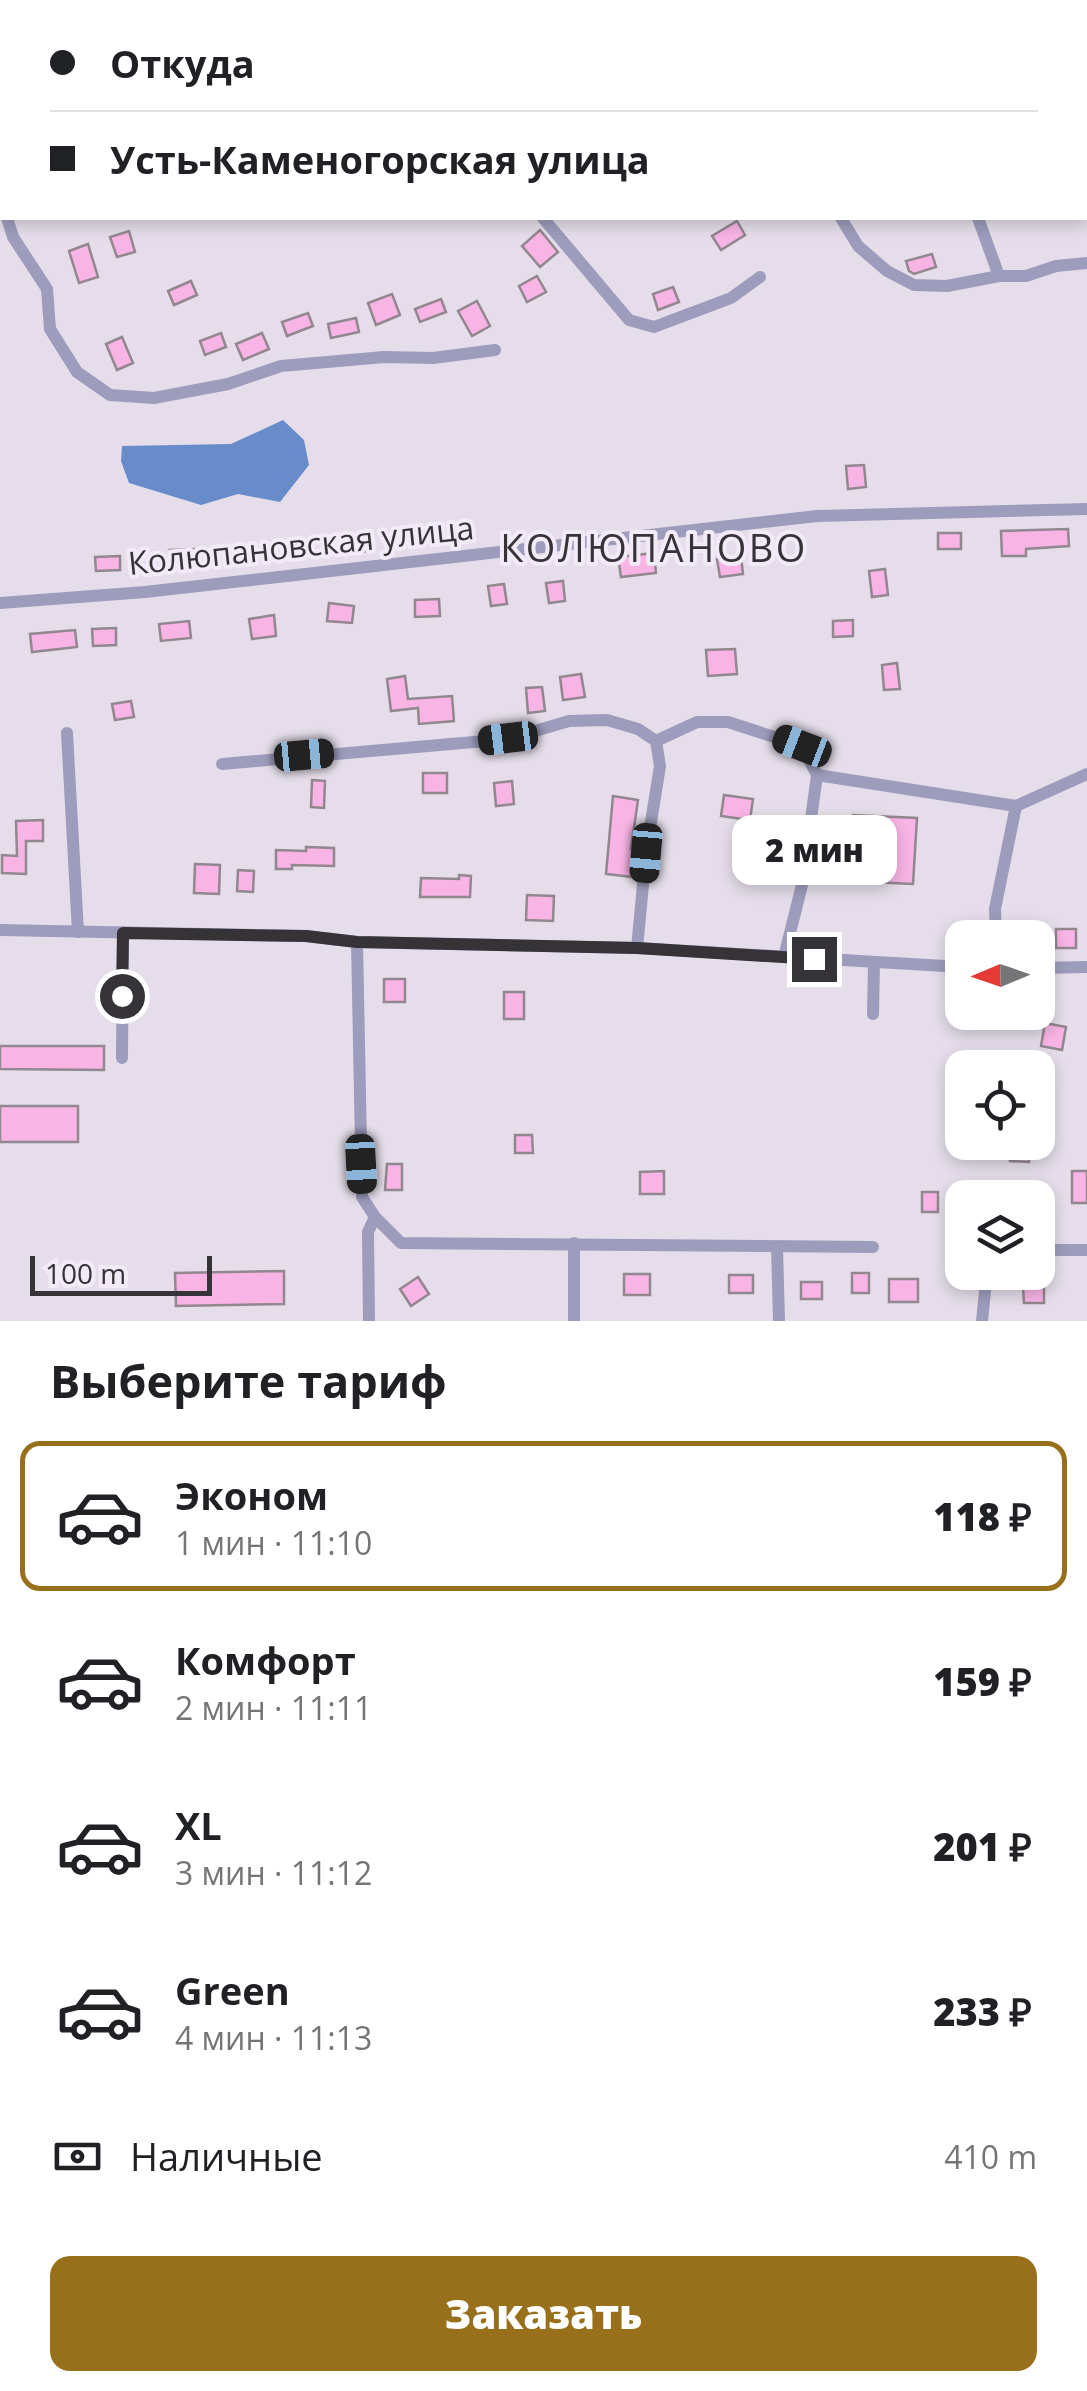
<!DOCTYPE html>
<html lang="ru">
<head>
<meta charset="utf-8">
<style>
	:root { --surface:#fff; --page:#f2f2f2; --text:#202124; --muted:#757577; --line:#e0e0e0; --accent:#98701b }
	body { margin:0; font-family:"Open Sans",sans-serif; background:var(--page); color:var(--text); height:100vh; display:flex; flex-direction:column; font-size:38px; white-space:nowrap }
	* { box-sizing:border-box; margin:0 }
	p { font-size:32px; color:var(--muted) }
	.icon { flex:none; width:55px; height:55px; fill:none; stroke:currentColor; stroke-width:2; stroke-linecap:round; stroke-linejoin:round }
	.map { position:relative; height:1321px; overflow:hidden }
	.details { display:flex; flex-direction:column; background:var(--surface); flex:1 }
	.details>* { flex:none }
	.hud { position:absolute; left:0px; top:0px; width:1088px; height:220px; box-shadow:0 5px 15px #0003; display:grid; align-content:center; height:220px; padding:0 50px; background:var(--surface) }
	.needle { width:65px; rotate:268deg }
	.fabs { position:absolute; left:945px; top:920px; display:grid; gap:20px }
	.fabs a { display:grid; place-items:center; width:110px; height:110px; border-radius:20px; background:var(--surface); box-shadow:0 5px 15px #0003; font-size:50px }
	.scale { position:absolute; left:30px; bottom:25px; width:182px; box-sizing:border-box; padding-left:10px; border:5px solid #353337; border-top:0; font-size:28px; line-height:35px; white-space:nowrap; color:#353337; -webkit-text-stroke:8px #f2ebf7; paint-order:stroke }
	.end { position:absolute; width:45px; height:45px; margin:-22px; border:12px solid #353337; background:#fff; box-shadow:0 0 0 5px #fff }
	.from { border-radius:50% }
	.bubble { position:absolute; height:70px; border-radius:20px; background:var(--surface); box-shadow:0 5px 15px #0003; font-size:32px; font-weight:800; line-height:70px; text-align:center }
	.car { position:absolute; width:30px; height:60px; margin:-30px -15px; border-radius:12px; box-shadow:0 0 8px 2px #0007; background:linear-gradient(#222 24%,#8ab4d8 0 40%,#222 0 76%,#8ab4d8 0 86%,#222 0) }
	.hud b { display:flex; align-items:center; gap:35px; height:95px; font-size:38px }
	.hud b+b { border-top:2px solid var(--line) }
	.hud i { width:25px; height:25px; background:var(--text) }
	ul { padding:0; list-style:none }
	li { display:flex; align-items:center; gap:30px; height:150px; margin:0 20px 15px; padding:0 30px; border:5px solid transparent; border-radius:20px }
	li div { flex:1 }
	li b { display:block; font-size:38px }
	li em { font-style:normal; font-weight:800 }
	li.on { border-color:var(--accent) }
	li>.icon { width:90px; height:90px; stroke-width:1.5 }
	h2 { padding:0 50px; font-size:45px; line-height:120px }
	.pay { display:flex; align-items:center; gap:25px; height:110px; padding:0 50px; font-size:38px }
	.pay p { margin-inline-start:auto }
	.primary-button { display:flex; gap:20px; margin-top:auto; padding:20px 50px }
	.primary-button a { flex:1; height:115px; border-radius:20px; background:var(--accent); color:#fff; font-size:40px; font-weight:800; line-height:115px; text-align:center }
	.map>svg:first-child { display:block }
</style>
</head>
<body>
<div class="map">
<svg width="1087" height="1321" viewBox="0 0 1087 1321">
	<rect width="100%" height="100%" fill="#e5deea"/>
	<!-- water -->
	<polygon fill="#678cc9" points="283,420 304,440 309,465 280,502 238,494 201,505 129,483 121,461 122,446 231,444"/>
	<!-- building -->
	<g fill="#f8b4e4" stroke="#92878e" stroke-width="2.5">
		<polygon points="737,221 745,235 721,250 712,236"/>
		<polygon points="540,230 558,252 540,267 522,246"/>
		<polygon points="129,231 135,252 117,257 110,237"/>
		<polygon points="88,244 98,277 79,283 69,251"/>
		<polygon points="932,254 936,267 914,274 909,271 906,261"/>
		<polygon points="537,276 546,292 527,302 519,286"/>
		<polygon points="191,281 197,295 174,305 168,291"/>
		<polygon points="673,287 679,302 658,310 653,294"/>
		<polygon points="392,294 400,315 376,325 368,303"/>
		<polygon points="441,299 446,312 420,322 415,309"/>
		<polygon points="477,301 490,326 472,336 458,311"/>
		<polygon points="308,313 313,326 287,336 282,322"/>
		<polygon points="356,318 359,332 331,338 328,324"/>
		<polygon points="221,333 226,347 205,355 200,341"/>
		<polygon points="262,333 269,349 243,360 236,344"/>
		<polygon points="122,337 133,363 117,370 106,344"/>
		<polygon points="864,465 866,487 848,489 846,466"/>
		<polygon points="1068,529 1069,546 1026,549 1026,556 1002,556 1001,531"/>
		<rect x="938" y="533" width="23" height="16"/>
		<polygon points="372,536 374,550 347,554 345,539"/>
		<polygon points="195,549 196,566 171,567 170,550"/>
		<polygon points="654,553 656,573 621,577 618,557"/>
		<polygon points="120,556 120,570 96,571 95,557"/>
		<polygon points="741,556 743,574 720,577 717,559"/>
		<polygon points="885,569 888,595 872,597 869,571"/>
		<polygon points="563,581 565,601 549,603 546,583"/>
		<polygon points="504,584 507,604 491,606 488,586"/>
		<polygon points="439,599 440,616 415,617 415,600"/>
		<polygon points="329,603 354,606 352,623 327,621"/>
		<polygon points="274,615 276,636 252,639 249,619"/>
		<polygon points="853,620 853,636 833,637 833,621"/>
		<polygon points="189,621 191,638 161,641 159,624"/>
		<polygon points="116,628 116,645 93,646 92,629"/>
		<polygon points="75,630 77,647 32,652 30,634"/>
		<polygon points="735,649 737,674 708,676 706,650"/>
		<polygon points="897,663 900,689 884,690 882,665"/>
		<polygon points="581,674 585,697 563,700 560,677"/>
		<polygon points="405,676 408,699 452,696 454,721 419,724 418,708 391,711 387,679"/>
		<polygon points="542,687 545,711 528,713 526,688"/>
		<polygon points="131,701 134,717 115,720 112,704"/>
		<rect x="423" y="773" width="24" height="20"/>
		<polygon points="312,780 325,781 324,808 311,807"/>
		<polygon points="512,781 514,804 496,806 494,783"/>
		<polygon points="724,795 753,799 750,820 721,816"/>
		<polygon points="613,796 638,800 631,849 636,849 633,877 606,874"/>
		<polygon points="853,815 917,818 913,884 849,881"/>
		<polygon points="43,820 43,841 26,841 26,874 2,873 2,855 17,856 16,821"/>
		<polygon points="306,847 334,848 334,866 292,865 292,869 276,869 276,850 306,851"/>
		<polygon points="195,864 220,865 219,894 194,893"/>
		<polygon points="238,870 254,871 253,892 237,891"/>
		<polygon points="459,875 471,876 470,897 420,897 421,878 459,879"/>
		<polygon points="527,895 554,896 553,921 526,920"/>
		<rect x="1056" y="929" width="20" height="19"/>
		<rect x="384" y="979" width="21" height="23"/>
		<rect x="504" y="992" width="20" height="27"/>
		<polygon points="1045,1023 1066,1027 1062,1050 1041,1046"/>
		<polygon points="0,1046 104,1046 104,1070 0,1069"/>
		<rect x="0" y="1106" width="78" height="36"/>
		<polygon points="515,1135 532,1135 533,1153 515,1153"/>
		<polygon points="1011,1142 1031,1142 1029,1162 1010,1161"/>
		<polygon points="387,1164 402,1164 402,1190 385,1190"/>
		<polygon points="664,1171 664,1194 640,1194 640,1172"/>
		<rect x="1072" y="1171" width="15" height="32"/>
		<rect x="922" y="1192" width="16" height="20"/>
		<polygon points="284,1271 284,1304 176,1306 175,1273"/>
		<rect x="852" y="1273" width="17" height="20"/>
		<rect x="624" y="1274" width="26" height="21"/>
		<rect x="729" y="1275" width="24" height="18"/>
		<polygon points="418,1277 429,1294 411,1306 400,1289"/>
		<rect x="889" y="1279" width="29" height="23"/>
		<rect x="801" y="1282" width="21" height="17"/>
		<polygon points="1044,1286 1044,1303 1024,1303 1023,1287"/>
	</g>
	<g fill="none" stroke-linecap="round" stroke-linejoin="round">
		<!-- minor -->
		<g stroke="#9d9cbc" stroke-width="12">
			<polyline points="113,0 114,2"/>
			<polyline points="765,0 765,2"/>
			<polyline points="893,0 894,2"/>
			<polyline points="63,2 73,0"/>
			<polyline points="420,2 421,0"/>
			<polyline points="0,18 2,18"/>
			<polyline points="0,76 2,76"/>
			<polyline points="0,130 2,129"/>
			<polyline points="0,197 2,204"/>
			<polyline points="7,218 13,237 47,289 50,329 77,372 110,395 154,398 228,384 281,366 384,357 433,358 495,350"/>
			<polyline points="543,218 629,320 654,327 731,298 760,277"/>
			<polyline points="841,218 858,246 887,271 914,285 947,286 999,276 1026,276 1056,266 1087,263"/>
			<polyline points="978,218 999,276"/>
			<polyline points="0,603 145,592 817,516 1087,509"/>
			<polyline points="67,733 78,932"/>
			<polyline points="656,741 697,722 728,722 802,746 817,775"/>
			<polyline points="222,764 508,739 569,721 607,720 638,729 656,741 660,766 646,853 637,948"/>
			<polyline points="1016,806 1087,774"/>
			<polyline points="0,930 305,936 357,942 637,948 962,967"/>
			<polyline points="357,942 362,1197 375,1217 401,1243 873,1247"/>
			<polyline points="784,957 802,885 817,775 1016,806 995,909 996,938"/>
			<polyline points="1038,968 1087,967"/>
			<polyline points="873,1014 874,963"/>
			<polyline points="122,1058 123,933"/>
			<polyline points="777,1247 779,1321"/>
			<polyline points="1038,1250 1087,1250"/>
			<polyline points="369,1321 368,1232 375,1217"/>
			<polyline points="574,1321 574,1243"/>
			<polyline points="982,1321 987,1272"/>
		</g>
	</g>
	<g fill="none" stroke-linecap="round" stroke-linejoin="round">
		<!-- route -->
		<polyline stroke="#353337" stroke-width="12" points="122,996 123,933 306,936 357,942 637,948 814,959"/>
	</g>
	<g text-anchor="middle" stroke-width="8" stroke-linejoin="round" paint-order="stroke">
		<!-- street labels -->
		<g font-size="32" fill="#353337" stroke="#f2ebf7">
			<text transform="translate(301 546) rotate(-6)" y="11">Колюпановская улица</text>
		</g>
		<!-- quarter labels -->
		<g font-size="38" letter-spacing="2.5" fill="#353337" stroke="#f2ebf7">
			<text x="654" y="562">КОЛЮПАНОВО</text>
		</g>
	</g>
</svg>
<div class="fabs">
<a><svg class="needle" viewBox="-14 -14 28 28"><path d="M0-13l5 13h-10z" fill="#e53935"/><path d="M0 13l5-13h-10z" fill="#757577"/></svg></a>
<a><svg class="icon" aria-label="locate" viewBox="0 0 24 24"><circle cx="12" cy="12" r="6"/><path d="M12 2v4M12 18v4M2 12h4M18 12h4"/></svg></a>
<a><svg class="icon" aria-label="layers" viewBox="0 0 24 24"><path d="M12 4l9 5-9 5-9-5zM3 14l9 5 9-5"/></svg></a>
</div>
<div class="scale">100 m</div>
<i class="end from" style="left:122px;top:996px"></i>
<i class="end" style="left:814px;top:959px"></i>
<div class="bubble" style="left:732px;top:815px;width:165px">2 мин</div>
<i class="car" style="left:508px;top:738px;rotate:263deg"></i>
<i class="car" style="left:802px;top:746px;rotate:291deg"></i>
<i class="car" style="left:304px;top:755px;rotate:85deg"></i>
<i class="car" style="left:646px;top:853px;rotate:185deg"></i>
<i class="car" style="left:361px;top:1164px;rotate:177deg"></i>
<div class="hud">
<b><i class="from"></i>Откуда</b>
<b><i></i>Усть-Каменогорская улица</b>
</div>
</div>
<section class="details">
<h2>Выберите тариф</h2>
<ul>
<li class="on"><svg class="icon" aria-label="car" viewBox="0 0 24 24"><path d="M5 17H2v-5l4-1 3-4h7l3 4 3 1v5h-3M9 17h6M6 11h13"/><circle cx="7" cy="17" r="2"/><circle cx="17" cy="17" r="2"/></svg><div><b>Эконом</b><p>1 мин · 11:10</p></div><em>118 ₽</em></li>
<li><svg class="icon" aria-label="car" viewBox="0 0 24 24"><path d="M5 17H2v-5l4-1 3-4h7l3 4 3 1v5h-3M9 17h6M6 11h13"/><circle cx="7" cy="17" r="2"/><circle cx="17" cy="17" r="2"/></svg><div><b>Комфорт</b><p>2 мин · 11:11</p></div><em>159 ₽</em></li>
<li><svg class="icon" aria-label="car" viewBox="0 0 24 24"><path d="M5 17H2v-5l4-1 3-4h7l3 4 3 1v5h-3M9 17h6M6 11h13"/><circle cx="7" cy="17" r="2"/><circle cx="17" cy="17" r="2"/></svg><div><b>XL</b><p>3 мин · 11:12</p></div><em>201 ₽</em></li>
<li><svg class="icon" aria-label="car" viewBox="0 0 24 24"><path d="M5 17H2v-5l4-1 3-4h7l3 4 3 1v5h-3M9 17h6M6 11h13"/><circle cx="7" cy="17" r="2"/><circle cx="17" cy="17" r="2"/></svg><div><b>Green</b><p>4 мин · 11:13</p></div><em>233 ₽</em></li>
</ul>
<div class="pay"><svg class="icon" aria-label="cash" viewBox="0 0 24 24"><path d="M3 7h18v10H3z"/><circle cx="12" cy="12" r="2"/></svg>Наличные<p>410 m</p></div>
<div class="primary-button"><a>Заказать</a></div>
</section>
</body>
</html>
